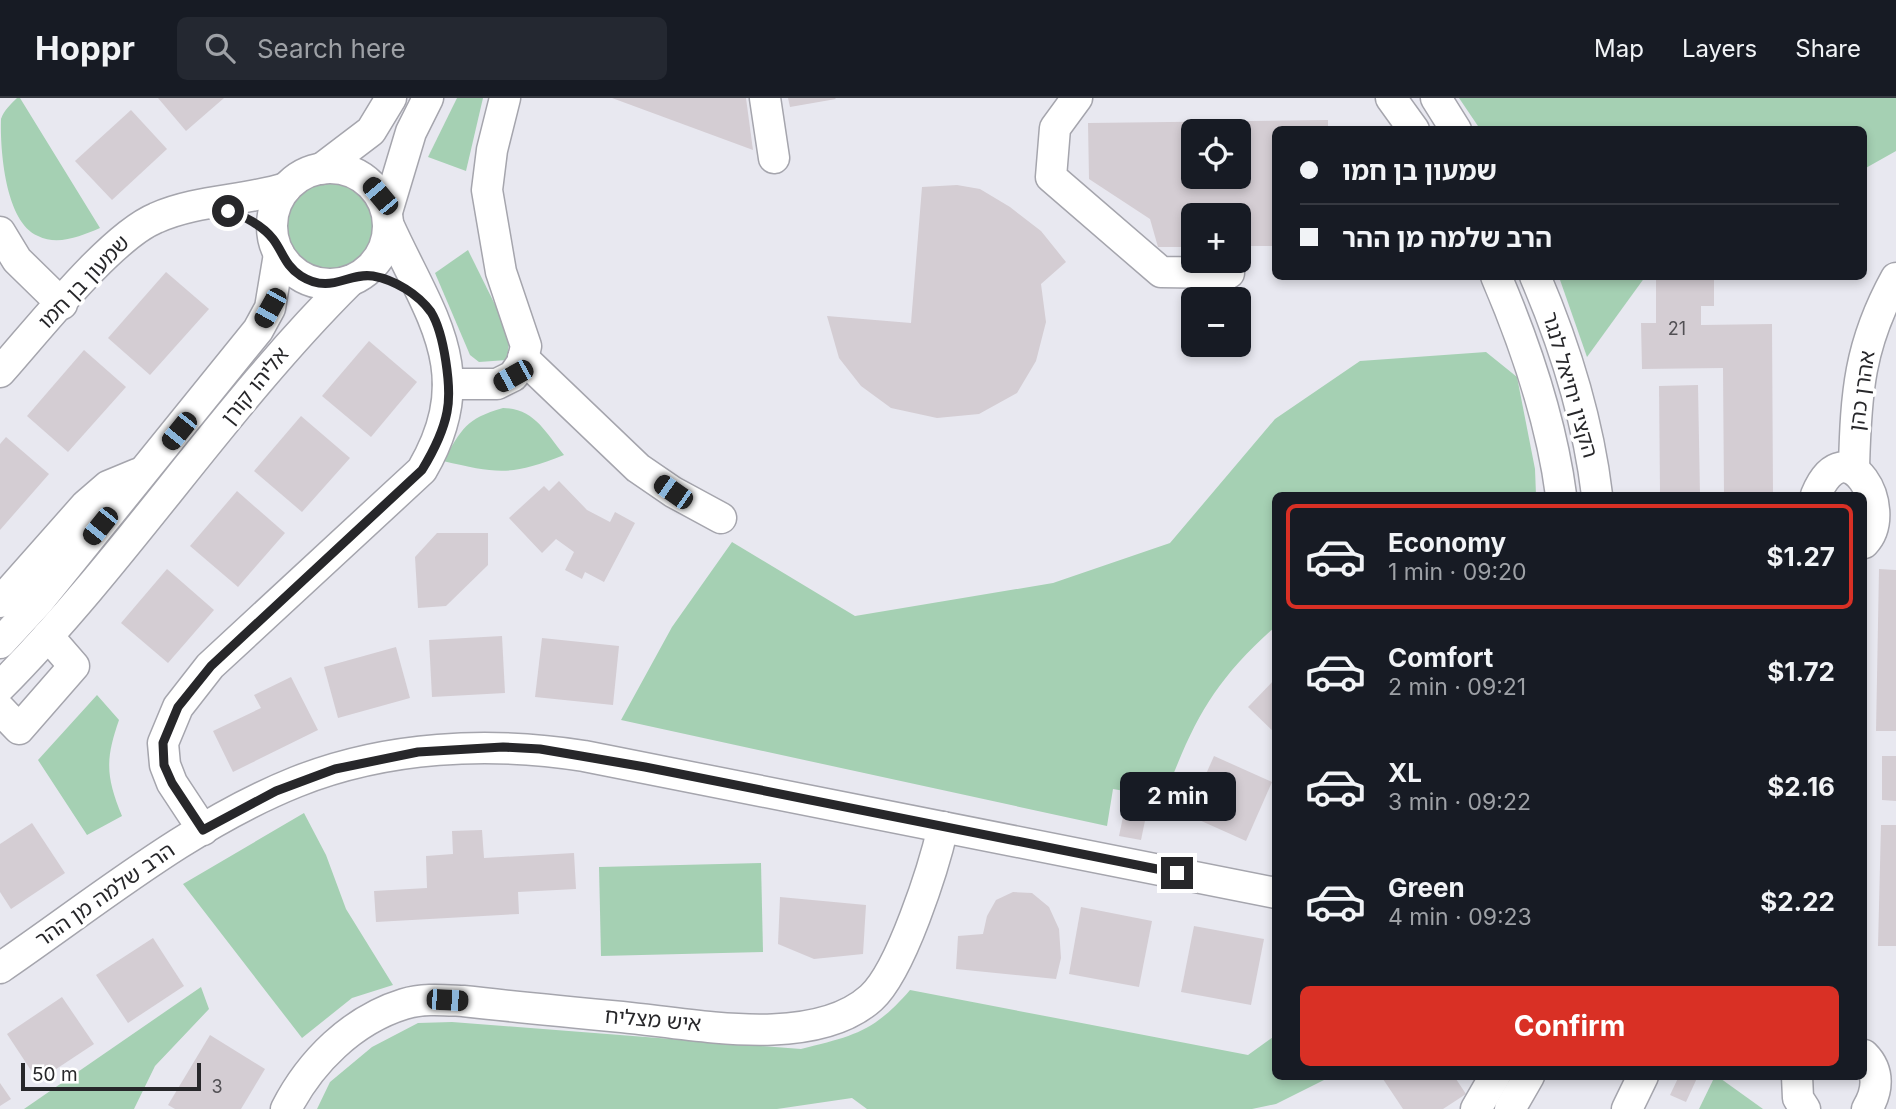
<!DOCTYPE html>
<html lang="en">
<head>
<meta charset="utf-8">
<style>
	:root { --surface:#171b24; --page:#242831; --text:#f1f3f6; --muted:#9ea1a6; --line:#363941; --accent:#d93025 }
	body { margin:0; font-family:Inter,"Noto Sans Hebrew",sans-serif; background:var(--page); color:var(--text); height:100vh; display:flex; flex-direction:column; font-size:26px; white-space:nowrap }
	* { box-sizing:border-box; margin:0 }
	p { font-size:23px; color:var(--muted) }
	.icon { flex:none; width:38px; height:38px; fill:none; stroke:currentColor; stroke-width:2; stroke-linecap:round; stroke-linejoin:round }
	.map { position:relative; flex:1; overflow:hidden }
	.panel { position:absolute; left:1272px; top:394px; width:595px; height:588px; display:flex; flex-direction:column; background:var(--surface); border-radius:10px; box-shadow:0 4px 10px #0003 }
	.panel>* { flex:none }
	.hud { position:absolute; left:1272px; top:28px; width:595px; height:154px; border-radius:10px; box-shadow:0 4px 10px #0003; display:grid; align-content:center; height:154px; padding:0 28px; background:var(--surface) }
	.fabs { position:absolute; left:1181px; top:21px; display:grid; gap:14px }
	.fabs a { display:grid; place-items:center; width:70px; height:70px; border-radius:10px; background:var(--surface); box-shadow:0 4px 10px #0003; font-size:35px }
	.scale { position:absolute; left:21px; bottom:18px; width:180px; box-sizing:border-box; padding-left:7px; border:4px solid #27272a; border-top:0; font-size:19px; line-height:24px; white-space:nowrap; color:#27272a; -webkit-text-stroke:5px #fff; paint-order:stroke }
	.end { position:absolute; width:32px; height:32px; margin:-16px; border:9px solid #27272a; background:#fff; box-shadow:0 0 0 4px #fff }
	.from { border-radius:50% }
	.bubble { position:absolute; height:49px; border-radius:10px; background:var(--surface); box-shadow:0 4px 10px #0003; font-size:23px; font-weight:700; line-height:49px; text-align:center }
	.car { position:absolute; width:21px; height:42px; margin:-21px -10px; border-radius:9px; box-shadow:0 0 5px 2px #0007; background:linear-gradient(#222 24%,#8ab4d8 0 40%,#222 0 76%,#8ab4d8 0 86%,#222 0) }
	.hud b { display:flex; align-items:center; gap:24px; height:66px; font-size:26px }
	.hud b+b { border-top:2px solid var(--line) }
	.hud i { width:18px; height:18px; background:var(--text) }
	ul { padding:12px 0 0; list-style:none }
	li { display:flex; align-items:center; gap:21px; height:105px; margin:0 14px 10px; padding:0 14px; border:4px solid transparent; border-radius:10px }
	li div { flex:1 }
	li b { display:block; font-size:26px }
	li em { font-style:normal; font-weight:700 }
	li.current { border-color:var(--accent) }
	li>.icon { width:63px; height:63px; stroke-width:1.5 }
	.action { display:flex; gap:14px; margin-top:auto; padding:14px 28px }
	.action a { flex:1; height:80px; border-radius:10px; background:var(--accent); color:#fff; font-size:28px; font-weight:700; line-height:80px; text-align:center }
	header { display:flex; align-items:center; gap:42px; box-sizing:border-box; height:98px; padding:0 35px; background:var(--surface); border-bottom:2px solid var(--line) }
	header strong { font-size:33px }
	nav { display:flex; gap:38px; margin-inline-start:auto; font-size:24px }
	.search { width:490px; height:63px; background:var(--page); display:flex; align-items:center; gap:18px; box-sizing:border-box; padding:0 24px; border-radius:10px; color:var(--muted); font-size:26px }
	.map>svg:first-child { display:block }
</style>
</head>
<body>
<header>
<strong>Hoppr</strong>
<div class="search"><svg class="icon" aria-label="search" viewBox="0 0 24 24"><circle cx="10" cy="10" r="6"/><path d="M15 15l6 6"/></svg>Search here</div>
<nav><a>Map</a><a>Layers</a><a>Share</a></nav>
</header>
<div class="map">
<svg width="1896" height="1011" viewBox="0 0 1896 1011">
	<rect width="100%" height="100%" fill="#e8e8f0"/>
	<!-- green -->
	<g fill="#a5d0b3">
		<path d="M17,0H20L100,130C81,138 58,148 38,138C5,124 0,51 1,21C4,12 11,6 17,0Z"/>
		<polygon points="457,0 483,0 466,73 428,59"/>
		<polygon points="1459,0 1896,0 1896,53 1864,71 1864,32 1480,31"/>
		<circle cx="330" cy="128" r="47"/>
		<polygon points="468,152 510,237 507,262 479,264 470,257 435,175"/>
		<polygon points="1559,179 1559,178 1645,179 1587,259"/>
		<path d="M1486,254L1517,279L1535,371L1536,397H1276V528C1212,585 1194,622 1164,700L1113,691L1107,728L621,622L672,529L732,444L855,518L1053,485L1170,445L1275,321L1360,263Z"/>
		<path d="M503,310C535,311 545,334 564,357C510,378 499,376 443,363C463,330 465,321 503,310Z"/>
		<path d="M97,597L119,622C105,662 106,679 122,718L87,737L38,662Z"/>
		<polygon points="304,715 326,757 346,811 393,887 352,900 302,940 183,786"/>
		<polygon points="761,765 763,854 601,858 599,769"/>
		<polygon points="201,889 209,911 155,968 134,1011 24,1011"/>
		<path d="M910,892L1248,957L1276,937V978H1332L1276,1006L1252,1011H867L852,1000L777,1011H317L330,984L372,949L418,925L452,924L801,951C853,938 874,934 910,892Z"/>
		<polygon points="1715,978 1717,978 1763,1011 1699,1011"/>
	</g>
	<!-- building -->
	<g fill="#d4cdd3" fill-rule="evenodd">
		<polygon points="158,0 224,0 186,33"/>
		<polygon points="612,0 746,0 753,52"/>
		<polygon points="788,0 835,0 836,1 790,9"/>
		<polygon points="131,12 167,51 112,102 75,63"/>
		<path d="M1328,22V32H1276V148H1239V117H1194V149H1158L1150,121L1089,81L1088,25ZM1194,33H1239V79H1194Z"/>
		<polygon points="957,87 980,91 1010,109 1041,133 1066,164 1041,186 1046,224 1036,263 1017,295 979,316 937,320 891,310 861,288 839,260 827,218 911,225 922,89"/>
		<polygon points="166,174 209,211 150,277 108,240"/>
		<polygon points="1656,178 1703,178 1703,182 1714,182 1714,208 1701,208 1701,227 1772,226 1773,397 1724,397 1723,270 1642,271 1641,225 1656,225"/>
		<polygon points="369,243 417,284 371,339 322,298"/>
		<polygon points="84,252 126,289 68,354 27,318"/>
		<polygon points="1698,287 1700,397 1660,397 1659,288"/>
		<polygon points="301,318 350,360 302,414 254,373"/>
		<polygon points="6,339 49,376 0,432 0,346"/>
		<polygon points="559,383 587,412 610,424 615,414 635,425 604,484 585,474 582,481 565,472 574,454 556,441 542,455 509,420 544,388 549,393"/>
		<polygon points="237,393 285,435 238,489 190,448"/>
		<polygon points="437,435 488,435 488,467 446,508 418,510 415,459"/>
		<polygon points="167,471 214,512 168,565 121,525"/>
		<polygon points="1879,471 1896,472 1896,633 1876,633"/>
		<polygon points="502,538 505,595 432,599 429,542"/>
		<polygon points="542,540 619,548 613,607 535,599"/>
		<polygon points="396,549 410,600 338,620 324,569"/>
		<polygon points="291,579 318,632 233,674 213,633 261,610 254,597"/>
		<polygon points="1276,580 1276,636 1248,609"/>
		<polygon points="1214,658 1272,684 1246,743 1188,717"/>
		<polygon points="1882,658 1896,658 1896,703 1882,702"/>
		<polygon points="1125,709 1147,713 1141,742 1119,738"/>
		<polygon points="32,725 65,775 11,811 0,794 0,746"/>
		<polygon points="1881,727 1896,727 1896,848 1878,848"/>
		<polygon points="482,732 484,760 574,755 576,791 518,794 519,816 376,824 374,793 427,790 426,758 453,756 452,733"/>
		<polygon points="1013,794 1032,795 1049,809 1059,831 1061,860 1056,881 956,871 958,838 983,836 987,818 996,802"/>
		<polygon points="780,799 866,807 863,856 814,861 778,846"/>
		<polygon points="1081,809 1152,823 1139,889 1069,876"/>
		<polygon points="1194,828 1264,841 1251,907 1181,894"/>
		<polygon points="153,840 184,888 128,925 96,877"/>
		<polygon points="62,899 94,946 38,983 7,936"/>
		<polygon points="210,937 265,971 241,1011 175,1011 168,1007"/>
		<polygon points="1381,978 1454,978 1466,996 1443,1011 1403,1011"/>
		<polygon points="1679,978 1698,978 1686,1004 1670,997"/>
		<polygon points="0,985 11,1001 0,1008"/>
	</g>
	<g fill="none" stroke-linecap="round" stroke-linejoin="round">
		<defs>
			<g id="minor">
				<polyline points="765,0 774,60"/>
				<polyline points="1077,0 1055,30 1051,79 1161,174 1229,175"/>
				<polyline points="1391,0 1414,32"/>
				<polyline points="1436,0 1456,32"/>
				<circle cx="330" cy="128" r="58"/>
				<polyline points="321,71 371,33 391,0"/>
				<polyline points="387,114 411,34 428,0"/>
				<polyline points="0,134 17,162 62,206"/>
				<path d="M1496,178C1526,248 1551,321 1561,397"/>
				<path d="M1535,178C1565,248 1588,322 1597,397"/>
				<polyline points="523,260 638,370 673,394 721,420"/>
				<path d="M0,274C36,234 110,139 156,120C196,102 244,103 286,90"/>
				<polyline points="448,286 497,286 513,278 522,265 526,248 501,174 487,92 492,52 505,0"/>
				<path d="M1854,369C1856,295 1859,247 1896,180"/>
				<path d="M1816,397C1846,325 1896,412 1864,445"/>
				<polyline points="0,504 86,407 108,388 137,376"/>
				<polyline points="0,545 38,504 258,232 270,210 279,156"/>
				<path d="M0,589C126,462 223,309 350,183"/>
				<polyline points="0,611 19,631 74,568 48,538"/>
				<path d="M203,732L172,685L165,667L163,645L178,609L210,568L422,372C479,274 430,218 389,128"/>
				<path d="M0,870C95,805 189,727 296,684C386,648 489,643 584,658L1276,795"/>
				<path d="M1864,957C1880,973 1878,993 1867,1011"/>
				<polyline points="1797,978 1798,1000 1805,1011"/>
				<path d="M286,1011C310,964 352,922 404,906C423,900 443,902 463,903C516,909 569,914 622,919C693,926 813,952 871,900C901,873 934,769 943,729"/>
				<polyline points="1476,1011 1495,978"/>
				<polyline points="1510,1011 1529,978"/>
				<polyline points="1627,1011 1643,978"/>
			</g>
		</defs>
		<!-- minor casing -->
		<use href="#minor" stroke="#a5a5ad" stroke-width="33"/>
		<!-- minor -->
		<use href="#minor" stroke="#fff" stroke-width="30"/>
	</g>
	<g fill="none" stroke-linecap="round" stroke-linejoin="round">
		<!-- route -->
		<path stroke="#27272a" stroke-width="9" d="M228,113C243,117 263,128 273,141C283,154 285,168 301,178C331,197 348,174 373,178C395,182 418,196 431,214C444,235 452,290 447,314C443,335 433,354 422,372L211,568L178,609L163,645L164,667L172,685L203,732L276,693L335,671L418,654L503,649L540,651L645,669L1177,775"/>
	</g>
	<g text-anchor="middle" stroke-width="7" stroke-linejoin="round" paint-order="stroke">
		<!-- number labels -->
		<g font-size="18" fill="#525054">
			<text x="1677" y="237">21</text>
			<text x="217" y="995">3</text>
		</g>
		<!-- street labels -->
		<g font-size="21" fill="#27272a" stroke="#fff">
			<text transform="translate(84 184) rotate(-46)" y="7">שמעון בן חמו</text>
			<text transform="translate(1570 287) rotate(74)" y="7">הקצין יחיאל לנגר</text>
			<text transform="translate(255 288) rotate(-51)" y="7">אליהו קורן</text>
			<text transform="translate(1862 293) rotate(-82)" y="7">אהרן כהן</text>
			<text transform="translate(105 797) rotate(-35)" y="7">הרב שלמה מן ההר</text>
			<text transform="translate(653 922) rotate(5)" y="7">איש מצליח</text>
		</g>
	</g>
</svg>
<div class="fabs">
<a><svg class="icon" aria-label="locate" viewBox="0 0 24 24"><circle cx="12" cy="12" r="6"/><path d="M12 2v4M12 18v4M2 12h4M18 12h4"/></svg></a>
<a>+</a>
<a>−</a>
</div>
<div class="scale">50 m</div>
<i class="end from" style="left:228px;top:113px"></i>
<i class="end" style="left:1177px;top:775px"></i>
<div class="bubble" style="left:1120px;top:674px;width:116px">2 min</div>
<i class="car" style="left:380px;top:98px;rotate:320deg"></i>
<i class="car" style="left:270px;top:210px;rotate:209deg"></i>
<i class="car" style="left:513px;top:278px;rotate:241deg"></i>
<i class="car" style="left:179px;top:333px;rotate:219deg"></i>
<i class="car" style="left:673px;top:394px;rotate:305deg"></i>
<i class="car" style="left:100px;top:428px;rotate:219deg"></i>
<i class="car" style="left:447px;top:902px;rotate:93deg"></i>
<div class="hud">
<b><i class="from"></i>שמעון בן חמו</b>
<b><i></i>הרב שלמה מן ההר</b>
</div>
<section class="panel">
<ul>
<li class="current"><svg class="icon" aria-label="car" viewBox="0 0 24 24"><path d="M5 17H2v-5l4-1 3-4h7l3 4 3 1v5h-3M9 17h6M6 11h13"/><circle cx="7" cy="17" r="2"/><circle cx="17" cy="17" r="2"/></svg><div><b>Economy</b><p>1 min · 09:20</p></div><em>$1.27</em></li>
<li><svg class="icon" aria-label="car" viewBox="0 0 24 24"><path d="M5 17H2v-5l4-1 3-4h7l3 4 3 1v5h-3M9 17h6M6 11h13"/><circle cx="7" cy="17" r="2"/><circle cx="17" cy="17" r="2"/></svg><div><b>Comfort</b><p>2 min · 09:21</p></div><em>$1.72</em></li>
<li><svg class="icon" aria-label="car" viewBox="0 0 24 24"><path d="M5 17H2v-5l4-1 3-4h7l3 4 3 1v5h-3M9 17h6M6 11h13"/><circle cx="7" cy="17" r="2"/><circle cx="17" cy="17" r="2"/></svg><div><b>XL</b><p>3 min · 09:22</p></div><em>$2.16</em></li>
<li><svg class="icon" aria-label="car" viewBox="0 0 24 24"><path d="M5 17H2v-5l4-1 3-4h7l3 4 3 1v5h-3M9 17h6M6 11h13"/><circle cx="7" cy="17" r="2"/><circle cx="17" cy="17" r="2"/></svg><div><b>Green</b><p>4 min · 09:23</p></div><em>$2.22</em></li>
</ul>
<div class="action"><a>Confirm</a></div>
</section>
</div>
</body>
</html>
